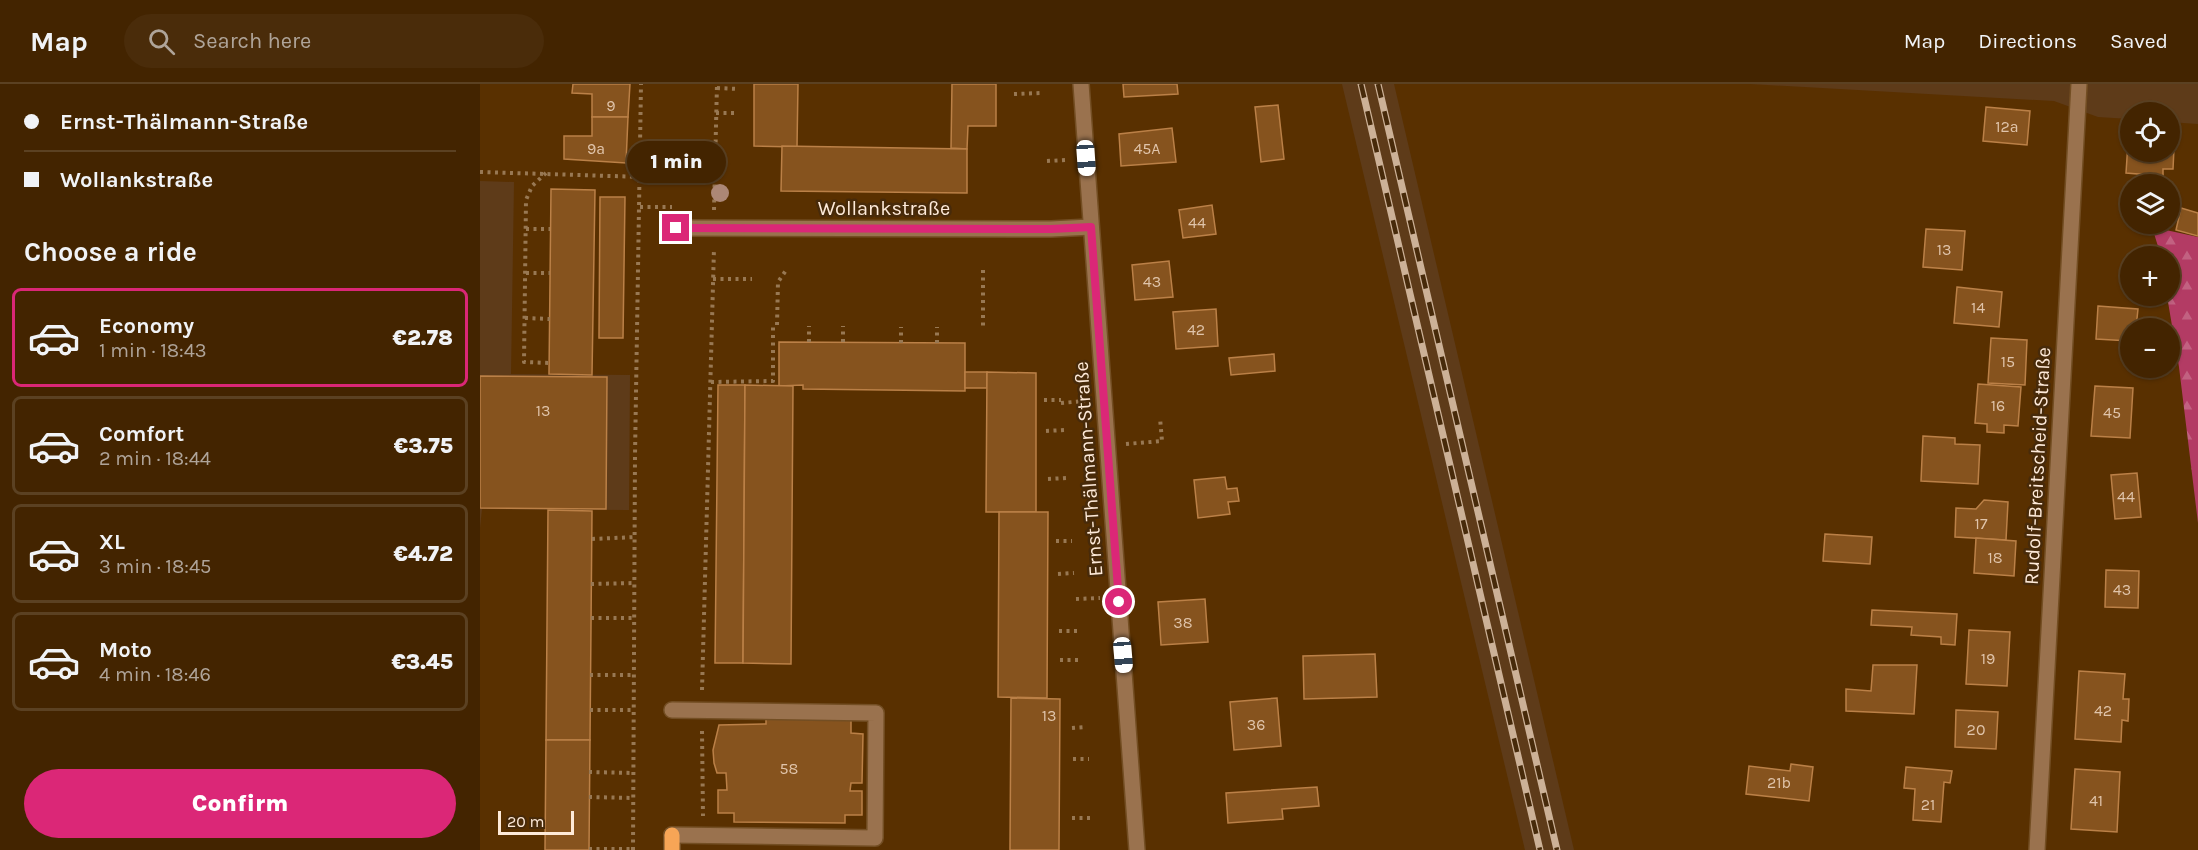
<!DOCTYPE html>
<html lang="en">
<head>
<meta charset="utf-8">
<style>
	:root { --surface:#432400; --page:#4a2c0a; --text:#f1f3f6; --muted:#afa499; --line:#5b4122; --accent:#db2777 }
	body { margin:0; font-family:Karla,sans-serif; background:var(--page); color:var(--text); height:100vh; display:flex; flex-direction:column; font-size:22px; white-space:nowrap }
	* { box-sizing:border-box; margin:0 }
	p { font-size:20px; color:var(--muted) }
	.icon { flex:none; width:33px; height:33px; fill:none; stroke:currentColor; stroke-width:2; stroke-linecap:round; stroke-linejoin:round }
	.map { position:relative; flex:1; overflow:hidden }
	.sheet { display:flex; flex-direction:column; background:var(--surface); width:480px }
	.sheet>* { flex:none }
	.guide { display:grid; align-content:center; height:132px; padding:0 24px; background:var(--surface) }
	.controls { position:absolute; left:1640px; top:18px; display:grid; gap:12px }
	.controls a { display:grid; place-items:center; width:60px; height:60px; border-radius:50%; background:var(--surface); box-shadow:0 2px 4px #0004,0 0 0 2px var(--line); font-size:30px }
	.scale { position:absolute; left:18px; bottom:15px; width:76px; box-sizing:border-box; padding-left:6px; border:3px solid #feead9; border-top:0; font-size:16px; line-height:21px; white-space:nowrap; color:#feead9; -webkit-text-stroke:4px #472a0a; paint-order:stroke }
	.end { position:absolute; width:27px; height:27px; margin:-14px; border:8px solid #db2777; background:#fff; box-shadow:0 0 0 3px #fff }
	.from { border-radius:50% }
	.bubble { position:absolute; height:42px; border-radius:21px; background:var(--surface); box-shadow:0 2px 4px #0004,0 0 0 2px var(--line); font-size:20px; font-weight:800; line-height:42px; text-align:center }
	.car { position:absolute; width:18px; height:36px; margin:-18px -9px; border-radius:8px; box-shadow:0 0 4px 2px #0007; background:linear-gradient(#fff 24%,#345 0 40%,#fff 0 76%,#345 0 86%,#fff 0) }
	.guide b { display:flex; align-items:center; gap:21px; height:57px; font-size:22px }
	.guide b+b { border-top:2px solid var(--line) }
	.guide i { width:15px; height:15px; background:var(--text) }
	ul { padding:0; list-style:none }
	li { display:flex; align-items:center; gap:18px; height:99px; margin:0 12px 9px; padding:0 12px; border:3px solid var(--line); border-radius:9px }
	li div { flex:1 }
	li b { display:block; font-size:22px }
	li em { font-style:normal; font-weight:800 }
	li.selected { border-color:var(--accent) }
	li>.icon { width:54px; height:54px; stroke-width:1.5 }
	h2 { padding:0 24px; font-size:27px; line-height:72px }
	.primary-button { display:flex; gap:12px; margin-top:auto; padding:12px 24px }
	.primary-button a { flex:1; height:69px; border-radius:36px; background:var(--accent); color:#fff; font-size:24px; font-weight:800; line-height:69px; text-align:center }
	header { display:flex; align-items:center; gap:36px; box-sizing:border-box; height:84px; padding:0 30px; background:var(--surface); border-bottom:2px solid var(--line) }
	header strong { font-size:28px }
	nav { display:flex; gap:33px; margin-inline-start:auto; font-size:21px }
	.search { width:420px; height:54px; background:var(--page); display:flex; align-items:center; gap:15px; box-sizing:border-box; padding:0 21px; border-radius:33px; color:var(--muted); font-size:22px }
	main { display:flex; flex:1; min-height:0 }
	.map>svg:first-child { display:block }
</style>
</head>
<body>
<header>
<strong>Map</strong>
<div class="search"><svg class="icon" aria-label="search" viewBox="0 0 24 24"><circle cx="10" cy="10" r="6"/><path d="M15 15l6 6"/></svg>Search here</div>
<nav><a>Map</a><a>Directions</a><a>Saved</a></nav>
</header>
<main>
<section class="sheet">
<div class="guide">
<b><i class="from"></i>Ernst-Thälmann-Straße</b>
<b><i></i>Wollankstraße</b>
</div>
<h2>Choose a ride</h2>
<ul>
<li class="selected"><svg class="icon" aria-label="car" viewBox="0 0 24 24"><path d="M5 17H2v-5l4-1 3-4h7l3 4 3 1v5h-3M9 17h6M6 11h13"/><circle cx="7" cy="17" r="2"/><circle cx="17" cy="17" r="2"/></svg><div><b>Economy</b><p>1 min · 18:43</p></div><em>€2.78</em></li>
<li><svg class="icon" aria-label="car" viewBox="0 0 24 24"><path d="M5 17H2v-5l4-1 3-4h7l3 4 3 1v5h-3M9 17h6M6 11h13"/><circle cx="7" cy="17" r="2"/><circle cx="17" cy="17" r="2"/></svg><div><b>Comfort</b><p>2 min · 18:44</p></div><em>€3.75</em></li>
<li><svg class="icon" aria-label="car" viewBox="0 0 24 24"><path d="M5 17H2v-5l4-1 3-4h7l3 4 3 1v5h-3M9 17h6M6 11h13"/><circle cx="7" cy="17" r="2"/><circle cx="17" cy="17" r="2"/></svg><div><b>XL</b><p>3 min · 18:45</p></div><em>€4.72</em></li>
<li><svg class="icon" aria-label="car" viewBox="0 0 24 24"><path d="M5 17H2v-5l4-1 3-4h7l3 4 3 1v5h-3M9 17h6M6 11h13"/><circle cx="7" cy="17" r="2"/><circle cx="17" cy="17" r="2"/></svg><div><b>Moto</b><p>4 min · 18:46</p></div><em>€3.45</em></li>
</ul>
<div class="primary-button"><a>Confirm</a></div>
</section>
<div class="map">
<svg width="1718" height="766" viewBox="0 0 1718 766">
	<defs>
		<pattern id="forest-firs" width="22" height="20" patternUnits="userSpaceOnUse" patternTransform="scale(1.5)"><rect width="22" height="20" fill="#b33b64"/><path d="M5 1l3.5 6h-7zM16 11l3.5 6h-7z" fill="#c26181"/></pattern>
	</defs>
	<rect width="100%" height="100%" fill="#593000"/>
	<!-- built -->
	<g fill="#5e3b19">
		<polygon points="862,0 914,0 1094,766 1045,766"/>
		<polygon points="1270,0 1718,0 1718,40 1689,38 1689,28 1650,28 1650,35 1618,33 1574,17"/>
		<polygon points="0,97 34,98 31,290 150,291 149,426 2,425 0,444"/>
	</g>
	<!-- forest -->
	<polygon fill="url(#forest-firs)" points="1672,143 1718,153 1718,439 1699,283 1687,212 1689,212 1689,172 1681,172"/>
	<!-- building -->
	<g fill="#86531e" stroke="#bb8047" stroke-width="1.5">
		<polygon points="93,0 150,0 148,33 112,33 112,10 92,9"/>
		<polygon points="274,0 318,0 317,63 274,62"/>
		<polygon points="472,0 516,0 516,42 488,42 487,65 471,64"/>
		<polygon points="643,0 697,0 698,10 644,13"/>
		<polygon points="798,21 804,75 781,78 775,23"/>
		<polygon points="1506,23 1550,27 1547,61 1503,57"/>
		<polygon points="112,33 148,33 146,79 84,75 84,52 112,52"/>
		<polygon points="1649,43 1650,68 1689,68 1689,64 1694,64 1693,85 1683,85 1683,92 1646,89"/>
		<polygon points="692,44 696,78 641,82 639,50"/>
		<polygon points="302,62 487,65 487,109 301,107"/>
		<polygon points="71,105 115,106 112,291 69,290"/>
		<polygon points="120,113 145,113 143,254 119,254"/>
		<polygon points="732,121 736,150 703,154 699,126"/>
		<polygon points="1701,124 1718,129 1718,152 1696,146"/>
		<polygon points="1446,145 1485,147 1482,186 1443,183"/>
		<polygon points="689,177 693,213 655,216 652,181"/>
		<polygon points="1477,203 1522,208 1519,243 1474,239"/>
		<polygon points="1618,222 1658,225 1656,244 1650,244 1650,257 1616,255"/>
		<polygon points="736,225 738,262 696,265 693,228"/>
		<polygon points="1511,254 1547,256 1545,301 1508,299"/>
		<polygon points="299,258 485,259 485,307 323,305 323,301 299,302"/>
		<polygon points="794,270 795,287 751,291 749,274"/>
		<rect x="485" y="288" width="22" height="16"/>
		<polygon points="507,288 556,289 556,428 506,428"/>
		<polygon points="0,292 127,293 126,425 0,424"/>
		<polygon points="1498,300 1541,303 1538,342 1524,341 1524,349 1507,348 1507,340 1495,339"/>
		<polygon points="238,301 265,301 263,579 235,579"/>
		<polygon points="265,301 313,302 311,580 263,579"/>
		<polygon points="1615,302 1653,304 1650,354 1611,352"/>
		<polygon points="1443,352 1475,354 1475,360 1500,361 1498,400 1441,397"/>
		<polygon points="1657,389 1661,433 1635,435 1631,391"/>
		<polygon points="745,393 747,405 757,404 759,417 748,418 750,430 718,434 714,396"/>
		<polygon points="1504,416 1528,418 1526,456 1475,453 1476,424 1496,425"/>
		<polygon points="68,426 112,427 110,656 66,656"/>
		<polygon points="519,428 568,428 567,614 518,613"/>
		<polygon points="1345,450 1392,453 1390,480 1343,477"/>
		<polygon points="1496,454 1536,457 1534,492 1494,489"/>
		<polygon points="1626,486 1659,487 1658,524 1625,523"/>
		<polygon points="725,515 728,558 681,561 678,518"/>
		<polygon points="1392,526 1477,530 1475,561 1461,560 1461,553 1431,551 1432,543 1391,541"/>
		<polygon points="1489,546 1530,548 1527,602 1486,600"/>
		<polygon points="895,570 897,613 824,615 823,572"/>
		<polygon points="1393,581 1437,581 1434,630 1366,627 1366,605 1391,607"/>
		<polygon points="1599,587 1645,590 1643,615 1649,615 1648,637 1642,636 1641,658 1595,655"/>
		<polygon points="531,614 580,615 579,766 530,766"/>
		<polygon points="797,614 801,662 754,666 750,618"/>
		<polygon points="1476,626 1518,628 1516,665 1475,663"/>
		<polygon points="286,634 371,636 371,649 383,650 382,699 371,699 370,707 382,707 382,731 365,731 365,739 254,738 254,729 238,729 238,706 247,706 246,689 237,689 234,679 233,666 239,641 286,640"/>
		<polygon points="66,656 110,656 109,766 65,766"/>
		<polygon points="1311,680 1333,683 1329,717 1266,710 1269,682 1310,687"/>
		<polygon points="1426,683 1472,687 1470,699 1464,698 1461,738 1433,736 1435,705 1424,704"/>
		<polygon points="1595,685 1640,688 1637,748 1591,745"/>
		<polygon points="837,703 839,722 802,725 803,735 748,739 746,709"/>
	</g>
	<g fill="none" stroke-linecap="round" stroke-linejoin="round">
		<defs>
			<g id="minor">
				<polyline points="601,0 657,766"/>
				<polyline points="196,144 571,145 611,143"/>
				<polyline points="192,751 395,754 396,629 192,626"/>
				<polyline points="1557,766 1599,0"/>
			</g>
			<polyline id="major" points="192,766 192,751"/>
		</defs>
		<!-- minor casing -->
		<use href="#minor" stroke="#734e23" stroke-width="18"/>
		<!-- major casing -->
		<use href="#major" stroke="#734e23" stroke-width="18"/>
		<!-- path -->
		<g stroke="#987853" stroke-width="4" stroke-dasharray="3 4.5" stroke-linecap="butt">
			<polyline points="237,4 259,5"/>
			<polyline points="534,10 562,9"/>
			<polyline points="236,29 258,29"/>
			<polyline points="567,77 587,76"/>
			<polyline points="0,88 197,94"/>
			<polyline points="66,89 52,102 46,116 44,278 69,279"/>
			<polyline points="160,123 192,123"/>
			<polyline points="234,126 237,0"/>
			<polyline points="46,145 70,145"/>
			<polyline points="503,186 503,242"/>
			<polyline points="46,189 70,189"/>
			<polyline points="233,195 272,195"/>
			<polyline points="45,234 70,235"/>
			<polyline points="297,241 298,198 307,185"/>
			<polyline points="329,258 329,242"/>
			<polyline points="363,258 363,242"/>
			<polyline points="421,259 421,243"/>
			<polyline points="457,259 457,243"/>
			<polyline points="231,298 293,297 293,241"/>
			<polyline points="564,316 581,316"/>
			<polyline points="581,319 605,317"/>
			<polyline points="566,347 584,346"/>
			<polyline points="646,360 682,357 680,334"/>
			<polyline points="568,395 587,394"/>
			<polyline points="112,455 156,453"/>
			<polyline points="576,457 592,457"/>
			<polyline points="578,490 594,489"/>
			<polyline points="111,500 155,499"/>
			<polyline points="596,515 620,514"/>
			<polyline points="111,534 154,534"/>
			<polyline points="579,547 599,547"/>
			<polyline points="580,576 601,576"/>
			<polyline points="110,591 154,591"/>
			<polyline points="222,606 234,164"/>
			<polyline points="110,626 153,626"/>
			<polyline points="592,644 606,643"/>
			<polyline points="222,647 223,732"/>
			<polyline points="593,675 609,675"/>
			<polyline points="109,688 153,689"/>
			<polyline points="109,713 153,714"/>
			<polyline points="592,734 613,734"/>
			<polyline points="109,765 153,765"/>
			<polyline points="153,766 155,371 161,0"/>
		</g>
		<!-- minor -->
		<use href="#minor" stroke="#9a724e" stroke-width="15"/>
		<!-- major -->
		<use href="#major" stroke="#f7a556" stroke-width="15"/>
		<defs>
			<g id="rail">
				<polyline points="881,0 1060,766"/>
				<polyline points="898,0 1077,766"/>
			</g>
		</defs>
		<!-- rail casing -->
		<use href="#rail" stroke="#ccb197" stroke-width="7"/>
		<!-- rail -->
		<use href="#rail" stroke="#472a0a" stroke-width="4.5" stroke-dasharray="14" stroke-linecap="butt"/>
	</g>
	<!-- trees -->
	<circle fill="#ac8776" cx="240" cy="109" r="9"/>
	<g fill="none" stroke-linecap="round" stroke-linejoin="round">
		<!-- route -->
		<polyline stroke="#db2777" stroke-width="8" points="196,144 571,145 611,143 639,518"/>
	</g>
	<g text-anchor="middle" stroke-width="5" stroke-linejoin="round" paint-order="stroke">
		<!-- number labels -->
		<g font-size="16" fill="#e0c4aa">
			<text x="131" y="27">9</text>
			<text x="1527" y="48">12a</text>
			<text x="116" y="70">9a</text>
			<text x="667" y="70">45A</text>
			<text x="717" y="144">44</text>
			<text x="1464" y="171">13</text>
			<text x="672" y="203">43</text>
			<text x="1498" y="229">14</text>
			<text x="716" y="251">42</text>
			<text x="1528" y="283">15</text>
			<text x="1518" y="327">16</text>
			<text x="63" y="332">13</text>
			<text x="1632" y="334">45</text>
			<text x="1646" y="418">44</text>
			<text x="1501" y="445">17</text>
			<text x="1515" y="479">18</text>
			<text x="1642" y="511">43</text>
			<text x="703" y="544">38</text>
			<text x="1508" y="580">19</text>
			<text x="1623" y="632">42</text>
			<text x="569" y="637">13</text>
			<text x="776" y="646">36</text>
			<text x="1496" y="651">20</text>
			<text x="309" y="690">58</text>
			<text x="1299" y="704">21b</text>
			<text x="1616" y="722">41</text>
			<text x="1448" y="726">21</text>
		</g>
		<!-- street labels -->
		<g font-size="20" fill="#feead9" stroke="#472a0a">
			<text x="404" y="131">Wollankstraße</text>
			<text transform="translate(1557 382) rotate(-87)" y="7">Rudolf-Breitscheid-Straße</text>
			<text transform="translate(608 385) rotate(-94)" y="7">Ernst-Thälmann-Straße</text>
		</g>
	</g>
</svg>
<div class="controls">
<a><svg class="icon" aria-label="locate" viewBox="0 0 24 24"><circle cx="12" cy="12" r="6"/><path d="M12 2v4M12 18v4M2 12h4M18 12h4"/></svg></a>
<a><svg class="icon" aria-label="layers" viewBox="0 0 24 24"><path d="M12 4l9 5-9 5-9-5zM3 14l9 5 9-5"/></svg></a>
<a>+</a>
<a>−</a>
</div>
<div class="scale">20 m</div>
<i class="end from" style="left:639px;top:518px"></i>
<i class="end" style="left:196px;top:144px"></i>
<div class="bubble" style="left:147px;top:57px;width:99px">1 min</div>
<i class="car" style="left:606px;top:74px;rotate:176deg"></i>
<i class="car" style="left:643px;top:571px;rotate:175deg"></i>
</div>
</main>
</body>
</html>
